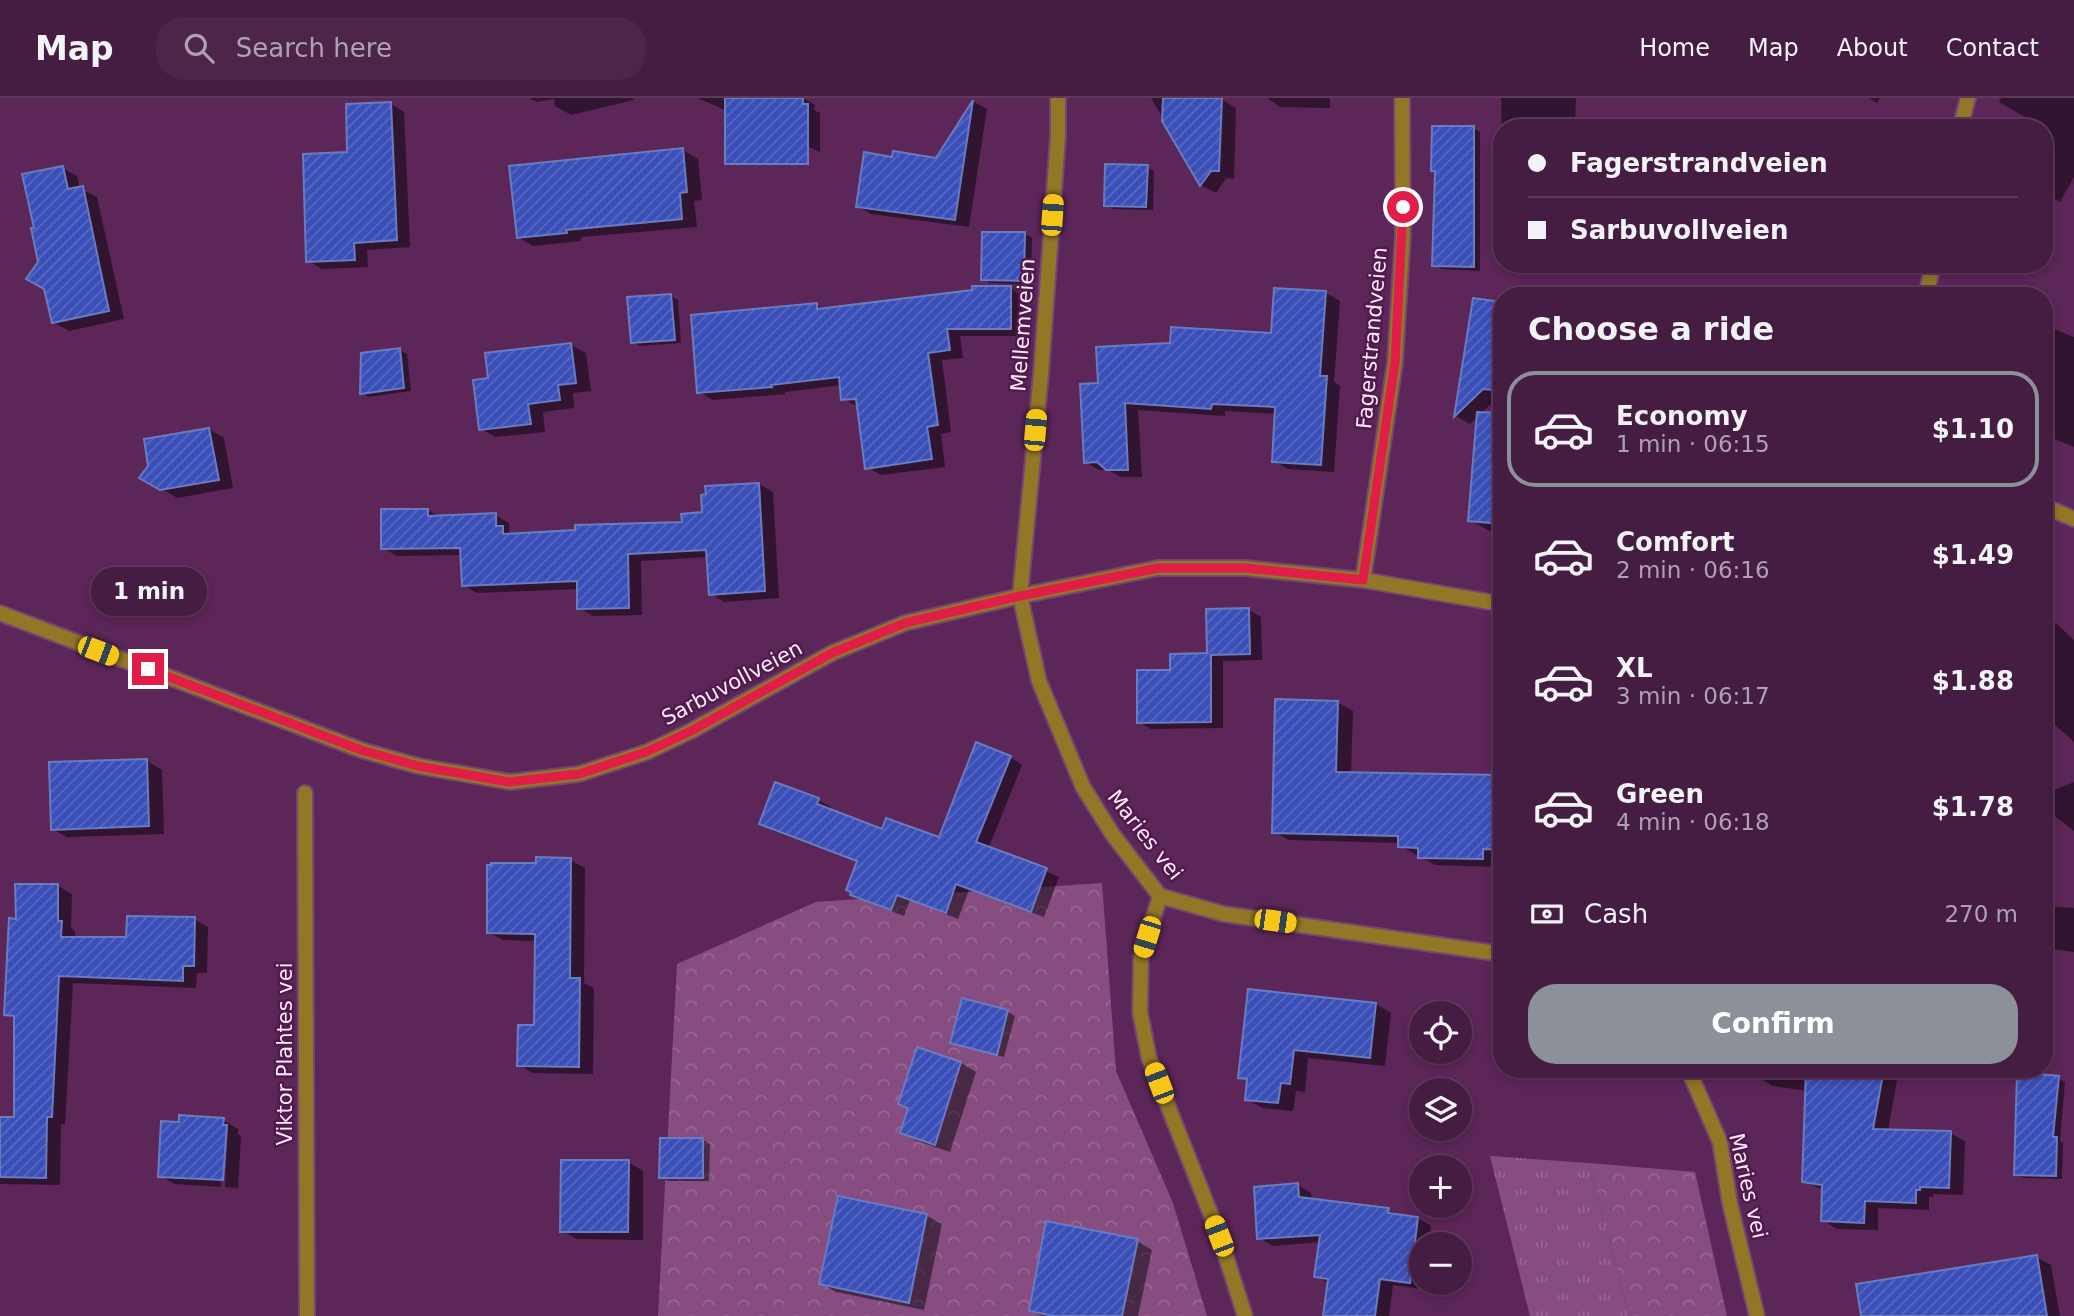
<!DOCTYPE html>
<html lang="en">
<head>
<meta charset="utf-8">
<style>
	:root { --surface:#451c42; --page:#4c2549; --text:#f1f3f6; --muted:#b0a1b2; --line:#5d3a5b; --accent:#8c9099 }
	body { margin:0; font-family:"DejaVu Sans",sans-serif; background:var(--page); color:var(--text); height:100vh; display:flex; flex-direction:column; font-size:26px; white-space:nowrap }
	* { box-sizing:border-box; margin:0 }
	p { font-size:23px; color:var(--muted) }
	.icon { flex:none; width:38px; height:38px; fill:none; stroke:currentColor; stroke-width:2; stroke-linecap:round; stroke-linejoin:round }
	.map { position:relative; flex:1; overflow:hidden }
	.details { position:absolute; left:1493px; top:189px; width:560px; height:791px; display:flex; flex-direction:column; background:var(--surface); border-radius:28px; box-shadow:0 4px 10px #0003,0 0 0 2px var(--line) }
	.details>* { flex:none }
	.hud { position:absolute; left:1493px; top:21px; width:560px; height:154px; border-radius:28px; box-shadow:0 4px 10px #0003,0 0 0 2px var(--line); display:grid; align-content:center; height:154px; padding:0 35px; background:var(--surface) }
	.buttons { position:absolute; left:1409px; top:903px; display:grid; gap:14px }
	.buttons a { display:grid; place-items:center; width:63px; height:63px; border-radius:50%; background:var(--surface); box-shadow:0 4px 10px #0003,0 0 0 2px var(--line); font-size:35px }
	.end { position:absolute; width:32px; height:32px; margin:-16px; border:9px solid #e11d48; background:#fff; box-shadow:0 0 0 4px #fff }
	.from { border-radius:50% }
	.bubble { position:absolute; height:49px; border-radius:24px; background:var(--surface); box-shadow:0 4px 10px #0003,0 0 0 2px var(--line); font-size:23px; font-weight:700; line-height:49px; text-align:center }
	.car { position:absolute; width:21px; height:42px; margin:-21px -10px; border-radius:9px; box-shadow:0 0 5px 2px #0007; background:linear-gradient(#f5c518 24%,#345 0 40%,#f5c518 0 76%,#345 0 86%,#f5c518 0) }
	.hud b { display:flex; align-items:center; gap:24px; height:66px; font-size:26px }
	.hud b+b { border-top:2px solid var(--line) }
	.hud i { width:18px; height:18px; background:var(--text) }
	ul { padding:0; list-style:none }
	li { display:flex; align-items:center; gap:21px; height:116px; margin:0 14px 10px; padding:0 21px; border:4px solid transparent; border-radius:28px }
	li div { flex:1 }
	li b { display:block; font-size:26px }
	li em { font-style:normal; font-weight:700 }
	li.on { border-color:var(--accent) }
	li>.icon { width:63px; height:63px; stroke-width:1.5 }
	h2 { padding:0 35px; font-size:32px; line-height:84px }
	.pay { display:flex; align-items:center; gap:18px; height:77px; padding:0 35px; font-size:26px }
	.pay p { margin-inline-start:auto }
	.action { display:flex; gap:14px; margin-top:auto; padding:14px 35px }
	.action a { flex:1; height:80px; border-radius:28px; background:var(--accent); color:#fff; font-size:28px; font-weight:700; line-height:80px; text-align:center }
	header { display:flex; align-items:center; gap:42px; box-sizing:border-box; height:98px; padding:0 35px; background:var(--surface); border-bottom:2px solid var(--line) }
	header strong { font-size:33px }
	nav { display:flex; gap:38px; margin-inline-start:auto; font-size:24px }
	.search { width:490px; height:63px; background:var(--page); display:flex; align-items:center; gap:18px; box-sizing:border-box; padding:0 24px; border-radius:28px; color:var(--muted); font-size:26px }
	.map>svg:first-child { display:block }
</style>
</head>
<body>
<header>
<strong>Map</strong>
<div class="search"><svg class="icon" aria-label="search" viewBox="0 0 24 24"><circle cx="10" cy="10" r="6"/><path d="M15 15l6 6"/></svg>Search here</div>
<nav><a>Home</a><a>Map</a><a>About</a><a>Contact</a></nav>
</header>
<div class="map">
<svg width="2074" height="1218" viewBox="0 0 2074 1218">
	<defs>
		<pattern id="grass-tufts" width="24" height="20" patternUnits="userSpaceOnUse" patternTransform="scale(1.75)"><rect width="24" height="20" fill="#874d81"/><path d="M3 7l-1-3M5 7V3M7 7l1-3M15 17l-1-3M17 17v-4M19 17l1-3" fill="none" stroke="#996794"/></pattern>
		<pattern id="forest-crowns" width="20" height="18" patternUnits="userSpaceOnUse" patternTransform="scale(1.75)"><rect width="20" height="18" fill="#874d81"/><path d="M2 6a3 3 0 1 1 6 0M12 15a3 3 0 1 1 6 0" fill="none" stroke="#996794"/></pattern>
		<pattern id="building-hatch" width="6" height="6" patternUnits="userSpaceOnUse" patternTransform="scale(1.75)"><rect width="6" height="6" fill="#3b4fb9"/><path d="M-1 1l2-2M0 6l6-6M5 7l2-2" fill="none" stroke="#5868c3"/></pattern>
	</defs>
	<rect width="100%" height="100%" fill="#5c2658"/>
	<!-- grass -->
	<polygon fill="url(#grass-tufts)" points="1490,1058 1589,1065 1629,1218 1530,1218"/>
	<!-- forest -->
	<g fill="url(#forest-crowns)">
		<polygon points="1102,785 1116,973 1173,1105 1207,1218 658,1218 677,866 816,804"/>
		<polygon points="1589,1065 1695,1074 1727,1218 1629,1218"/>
	</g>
	<!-- shadow -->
	<g fill="#0007">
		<polygon points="529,0 633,0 634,2 571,17 555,8 554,1 537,4"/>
		<polygon points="698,0 803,0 815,7 814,12 820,15 820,54"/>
		<polygon points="1151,0 1221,1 1236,10 1234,81 1226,80 1216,95 1201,87"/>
		<polygon points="1267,0 1330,0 1330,10 1280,9"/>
		<polygon points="1501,0 1576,0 1575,30 1502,30 1502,36"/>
		<polygon points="1869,0 1880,0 1877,5"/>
		<polygon points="2001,0 2074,0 2074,79 2060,104 2044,94 2044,30 2026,30 2030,22 1999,4"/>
		<polygon points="974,4 987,11 969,129 871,116 857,108 893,61 937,62"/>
		<polygon points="391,6 404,14 410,149 367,152 368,169 322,171 308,163 349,56"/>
		<polygon points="1906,19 1920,27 1920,30 1855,30 1855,22"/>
		<polygon points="1473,30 1480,34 1480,173 1441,171 1434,167 1437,74"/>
		<polygon points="683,52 698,61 702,102 694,103 697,129 581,139 581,143 533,148 518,139"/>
		<polygon points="1147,69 1154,73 1153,112 1113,111 1106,107"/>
		<polygon points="62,70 77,78 80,91 97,99 124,221 69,233 53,224 40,165"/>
		<polygon points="1025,136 1032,140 1031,186 990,185 983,181"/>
		<polygon points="1818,166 1866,166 1867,171 1830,173"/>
		<polygon points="1010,190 1024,198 1025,238 960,238 963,260 942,262 951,334 941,336 945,369 881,377 867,369 859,309 843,301 842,287 785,294 785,296 713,302 699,294 817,207 825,212"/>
		<polygon points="1326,195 1340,203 1334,284 1340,288 1334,374 1288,371 1274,363 1277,316 1225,313 1225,318 1138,312 1142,379 1121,379 1108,372 1099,372 1085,364 1100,287 1172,247 1272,237"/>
		<polygon points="671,198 678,202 681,245 640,248 633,244"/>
		<polygon points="1502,206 1502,299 1499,298 1470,326 1456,318 1466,259"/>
		<polygon points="2044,227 2074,239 2074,349 2044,337"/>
		<polygon points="571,247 586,255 591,293 573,295 574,310 543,314 545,334 495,339 480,330 490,281"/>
		<polygon points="399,252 407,256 411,293 369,299 362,295"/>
		<polygon points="209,331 224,340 233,390 177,400 142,379"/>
		<polygon points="1502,371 1502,436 1493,435 1470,422"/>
		<polygon points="759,386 773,394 779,500 724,504 711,496 708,459 641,463 642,517 593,518 579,510 578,491 477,495 463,487 462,457 397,458 383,450 428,412 440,419 495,417 509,425 509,434 515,437 684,425"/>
		<polygon points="1249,512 1261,519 1262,562 1223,563 1223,630 1151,631 1139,624 1172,574 1208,557"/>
		<polygon points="2044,514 2074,542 2074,644 2044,617"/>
		<polygon points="1494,548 1502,548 1502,594 1492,590"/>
		<polygon points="1338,605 1353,613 1351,676 1502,679 1502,759 1498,759 1498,769 1435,767 1400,748 1400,745 1289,742 1274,734"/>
		<polygon points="1010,659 1022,667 989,749 1059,779 1044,819 969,792 958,821 910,802 904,818 865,803 853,796 858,764 773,733 761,725 818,702 831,709 829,713 883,734 940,742"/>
		<polygon points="147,663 162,672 164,736 67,739 52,731"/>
		<polygon points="2074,684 2074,733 2044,710 2044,696"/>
		<polygon points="570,762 585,770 584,885 594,890 593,976 533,975 519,967 536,929 537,843 503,842 488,834"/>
		<polygon points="58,788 72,796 71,830 75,833 75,841 128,841 194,821 208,829 207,875 197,875 196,890 73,885 65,1027 61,1026 60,1087 0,1086 0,1021 15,1021 16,922 6,916 17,823"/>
		<polygon points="2044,808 2074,810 2074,854 2044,850"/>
		<polygon points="963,903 1008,914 1015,918 1004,959 960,948 952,944"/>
		<polygon points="1376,906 1391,915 1385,968 1308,960 1305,994 1296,993 1293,1013 1262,1010 1247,1001 1248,984 1240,979"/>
		<polygon points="961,965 976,974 950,1054 917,1043 902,1035 910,1011 900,1005"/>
		<polygon points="1760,971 1899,971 1888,1033 1950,1035 1965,1043 1963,1097 1933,1096 1934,1099 1929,1099 1929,1112 1878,1110 1878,1132 1837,1131 1823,1122 1823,1092 1804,1083 1807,993 1773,988 1759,980"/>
		<polygon points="2058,980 2065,984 2060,1043 2063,1045 2062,1081 2023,1080 2016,1076"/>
		<polygon points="223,1022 238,1031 238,1036 241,1038 238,1090 225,1089 228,1027 225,1027 221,1089 175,1086 160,1078"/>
		<polygon points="703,1042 710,1046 709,1083 668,1083 661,1079"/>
		<polygon points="628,1064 643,1073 643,1142 577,1141 562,1133"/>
		<polygon points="1298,1087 1311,1095 1312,1102 1388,1112 1400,1118 1418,1120 1431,1128 1429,1146 1421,1146 1421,1185 1424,1185 1423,1191 1393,1187 1389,1218 1325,1218 1329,1186 1316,1178 1320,1144 1273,1148 1259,1140"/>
		<polygon points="927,1118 942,1126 924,1212 836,1194 821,1185"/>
		<polygon points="1137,1143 1152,1152 1138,1218 1041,1218 1030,1212"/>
		<polygon points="2036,1159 2051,1167 2060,1218 1862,1218"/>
	</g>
	<!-- building -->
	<g fill="url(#building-hatch)" stroke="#697cbf" stroke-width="2">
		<polygon points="725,0 803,0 803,6 808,6 808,66 725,66"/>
		<polygon points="1163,0 1222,0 1219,73 1211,73 1200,88 1162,23"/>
		<polygon points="973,2 955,122 856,109 864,54 892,59 893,53 936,60"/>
		<polygon points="391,4 397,142 354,145 355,162 306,164 303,56 347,54 346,6"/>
		<polygon points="1432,28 1474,28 1474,169 1432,168 1435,73 1431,73"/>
		<polygon points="683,50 687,94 680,95 682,121 566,132 567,135 517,140 509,68"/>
		<polygon points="1105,66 1148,67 1146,109 1104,108"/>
		<polygon points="63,68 68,91 83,88 109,213 52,225 44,191 26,181 38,164 31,130 34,130 22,76"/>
		<polygon points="982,134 1025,134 1024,183 981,182"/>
		<polygon points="972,188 1011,188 1011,231 947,231 950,252 928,255 938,327 927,329 932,361 865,371 856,301 841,302 839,279 771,287 772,289 697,295 691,217 817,205 817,211 972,192"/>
		<polygon points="1274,190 1326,193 1320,278 1327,278 1321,367 1272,364 1275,309 1212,306 1211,311 1125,305 1128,372 1106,372 1097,364 1084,365 1080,286 1098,285 1096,249 1170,245 1171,229 1271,235"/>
		<polygon points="671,196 675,242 631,245 627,199"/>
		<polygon points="1473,200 1502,204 1502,293 1483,291 1454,319"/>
		<polygon points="571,245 576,285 558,287 560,302 528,306 531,326 479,332 473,282 488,280 485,255"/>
		<polygon points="400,250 404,290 360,296 361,255"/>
		<polygon points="1477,314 1502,315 1502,426 1468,423"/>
		<polygon points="209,330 219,382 160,392 139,380 148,368 144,341"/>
		<polygon points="759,385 765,493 709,497 706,452 628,456 629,510 577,511 577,483 462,488 460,450 381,451 381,411 428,411 428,418 496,415 496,428 503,428 503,436 575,432 575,427 682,424 681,416 702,414 701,397 706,396 705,388"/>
		<polygon points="1249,510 1250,556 1211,557 1211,624 1137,625 1137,572 1170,572 1170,556 1207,555 1206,511"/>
		<polygon points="1275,601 1338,603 1336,674 1502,677 1502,752 1483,751 1483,761 1418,760 1418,750 1398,749 1398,738 1272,735"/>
		<polygon points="976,644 1011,658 976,744 1047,770 1031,814 956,786 946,815 897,797 891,812 850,797 851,794 846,792 857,763 759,726 775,684 819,700 817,706 882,731 886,720 939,739"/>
		<polygon points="147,661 149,728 51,732 49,664"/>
		<polygon points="536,759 571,760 570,880 580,880 579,969 517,968 518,927 534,927 535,836 487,835 487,767 491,767 491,765 536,765"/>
		<polygon points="15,786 58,786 58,823 62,823 61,839 126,839 127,818 195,819 194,868 183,868 183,883 59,878 52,1019 47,1019 46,1080 0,1079 0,1019 14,1019 14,918 4,917 9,820 16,821"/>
		<polygon points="1248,891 1376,905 1370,960 1294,952 1290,986 1281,985 1278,1005 1245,1002 1247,981 1238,980"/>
		<polygon points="962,900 1008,912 997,957 950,945"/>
		<polygon points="917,949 961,964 935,1047 900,1035 908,1010 898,1006"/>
		<polygon points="1806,971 1884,971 1873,1031 1951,1033 1949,1090 1920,1089 1920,1092 1916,1092 1916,1105 1865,1103 1864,1125 1821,1123 1822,1087 1802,1084"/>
		<polygon points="2017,974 2059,978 2053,1039 2057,1039 2056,1078 2014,1077"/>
		<polygon points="179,1017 224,1020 223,1027 227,1027 223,1082 158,1079 161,1023 179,1024"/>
		<polygon points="660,1040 703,1040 703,1080 659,1080"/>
		<polygon points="561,1062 629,1062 628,1134 560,1134"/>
		<polygon points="1298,1085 1299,1099 1389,1110 1388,1115 1418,1119 1410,1185 1380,1181 1375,1218 1323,1218 1328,1181 1314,1179 1320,1137 1257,1141 1254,1089"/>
		<polygon points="838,1098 927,1116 909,1205 819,1186"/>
		<polygon points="1046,1123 1138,1141 1122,1218 1053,1218 1029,1213"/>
		<polygon points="2037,1157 2047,1218 1861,1218 1856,1186"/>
	</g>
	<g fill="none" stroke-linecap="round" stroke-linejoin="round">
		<defs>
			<g id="minor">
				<polyline points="1058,0 1058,38 1041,276 1020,498 1039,583 1083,689 1113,737 1160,798 1224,816 1502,856"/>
				<polyline points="1960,30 1968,0"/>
				<polyline points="1926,198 1933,166"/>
				<polyline points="2044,408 2074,421"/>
				<polyline points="1363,482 1395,264 1403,136 1402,0"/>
				<polyline points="0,515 361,652 418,668 510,684 579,676 647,654 691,633 832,555 905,525 1020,498 1158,470 1245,470 1363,482 1502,506"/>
				<polyline points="305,695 307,1218"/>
				<polyline points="1160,798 1141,860 1140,914 1149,960 1219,1137 1245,1218"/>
				<polyline points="1688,971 1720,1044 1730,1106 1757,1218"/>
			</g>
		</defs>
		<!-- minor casing -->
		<use href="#minor" stroke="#764672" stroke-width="18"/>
		<!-- minor -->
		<use href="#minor" stroke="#917726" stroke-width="14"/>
	</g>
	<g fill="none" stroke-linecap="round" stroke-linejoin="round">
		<!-- route -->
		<polyline stroke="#e11d48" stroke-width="9" points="148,571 361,652 418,668 509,684 579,676 646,654 691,633 832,555 905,525 1020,498 1158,470 1245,470 1363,482 1395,264 1403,109"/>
	</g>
	<g text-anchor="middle" stroke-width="5" stroke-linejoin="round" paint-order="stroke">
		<!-- street labels -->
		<g font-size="21" fill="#ffebfc" stroke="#501b4c">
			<text transform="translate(1023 227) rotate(-86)" y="7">Mellemveien</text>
			<text transform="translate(1372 240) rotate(-85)" y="7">Fagerstrandveien</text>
			<text transform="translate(732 585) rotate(-28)" y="7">Sarbuvollveien</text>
			<text transform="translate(1145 737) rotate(52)" y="7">Maries vei</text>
			<text transform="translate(285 956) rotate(-90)" y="7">Viktor Plahtes vei</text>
			<text transform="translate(1748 1088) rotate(77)" y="7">Maries vei</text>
		</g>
	</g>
</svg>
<div class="buttons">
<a><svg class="icon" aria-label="locate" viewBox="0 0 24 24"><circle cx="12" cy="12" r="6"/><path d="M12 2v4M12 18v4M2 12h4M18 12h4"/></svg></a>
<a><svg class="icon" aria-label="layers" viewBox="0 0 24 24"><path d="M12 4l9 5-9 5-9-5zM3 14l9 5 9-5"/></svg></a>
<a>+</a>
<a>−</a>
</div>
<i class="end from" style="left:1403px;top:109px"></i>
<i class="end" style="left:148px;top:571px"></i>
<div class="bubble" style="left:91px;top:469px;width:116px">1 min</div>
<i class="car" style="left:1052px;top:117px;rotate:4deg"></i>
<i class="car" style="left:1035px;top:332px;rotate:5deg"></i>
<i class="car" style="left:98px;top:553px;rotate:111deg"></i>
<i class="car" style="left:1275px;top:823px;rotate:98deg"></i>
<i class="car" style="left:1147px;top:839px;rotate:197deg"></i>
<i class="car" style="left:1159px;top:985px;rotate:339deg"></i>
<i class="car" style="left:1219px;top:1138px;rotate:339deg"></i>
<div class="hud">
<b><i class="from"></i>Fagerstrandveien</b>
<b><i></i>Sarbuvollveien</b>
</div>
<section class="details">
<h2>Choose a ride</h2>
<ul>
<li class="on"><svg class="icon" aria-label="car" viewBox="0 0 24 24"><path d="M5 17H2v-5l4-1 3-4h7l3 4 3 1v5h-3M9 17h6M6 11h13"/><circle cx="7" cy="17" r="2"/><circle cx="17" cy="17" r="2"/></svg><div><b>Economy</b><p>1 min · 06:15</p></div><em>$1.10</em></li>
<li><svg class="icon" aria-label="car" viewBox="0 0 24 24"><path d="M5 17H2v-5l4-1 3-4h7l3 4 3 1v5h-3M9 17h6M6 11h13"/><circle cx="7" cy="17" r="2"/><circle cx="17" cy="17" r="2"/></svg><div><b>Comfort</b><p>2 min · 06:16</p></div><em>$1.49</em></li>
<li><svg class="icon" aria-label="car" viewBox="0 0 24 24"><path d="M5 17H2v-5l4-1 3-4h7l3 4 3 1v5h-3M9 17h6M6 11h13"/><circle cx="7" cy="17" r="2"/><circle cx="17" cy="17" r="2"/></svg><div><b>XL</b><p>3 min · 06:17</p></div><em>$1.88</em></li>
<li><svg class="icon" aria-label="car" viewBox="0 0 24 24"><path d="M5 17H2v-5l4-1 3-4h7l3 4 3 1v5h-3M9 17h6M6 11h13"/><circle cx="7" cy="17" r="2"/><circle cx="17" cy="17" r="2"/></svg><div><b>Green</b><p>4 min · 06:18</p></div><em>$1.78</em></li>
</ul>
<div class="pay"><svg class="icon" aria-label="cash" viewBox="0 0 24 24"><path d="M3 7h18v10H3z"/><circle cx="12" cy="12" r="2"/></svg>Cash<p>270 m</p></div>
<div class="action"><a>Confirm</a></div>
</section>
</div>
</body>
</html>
